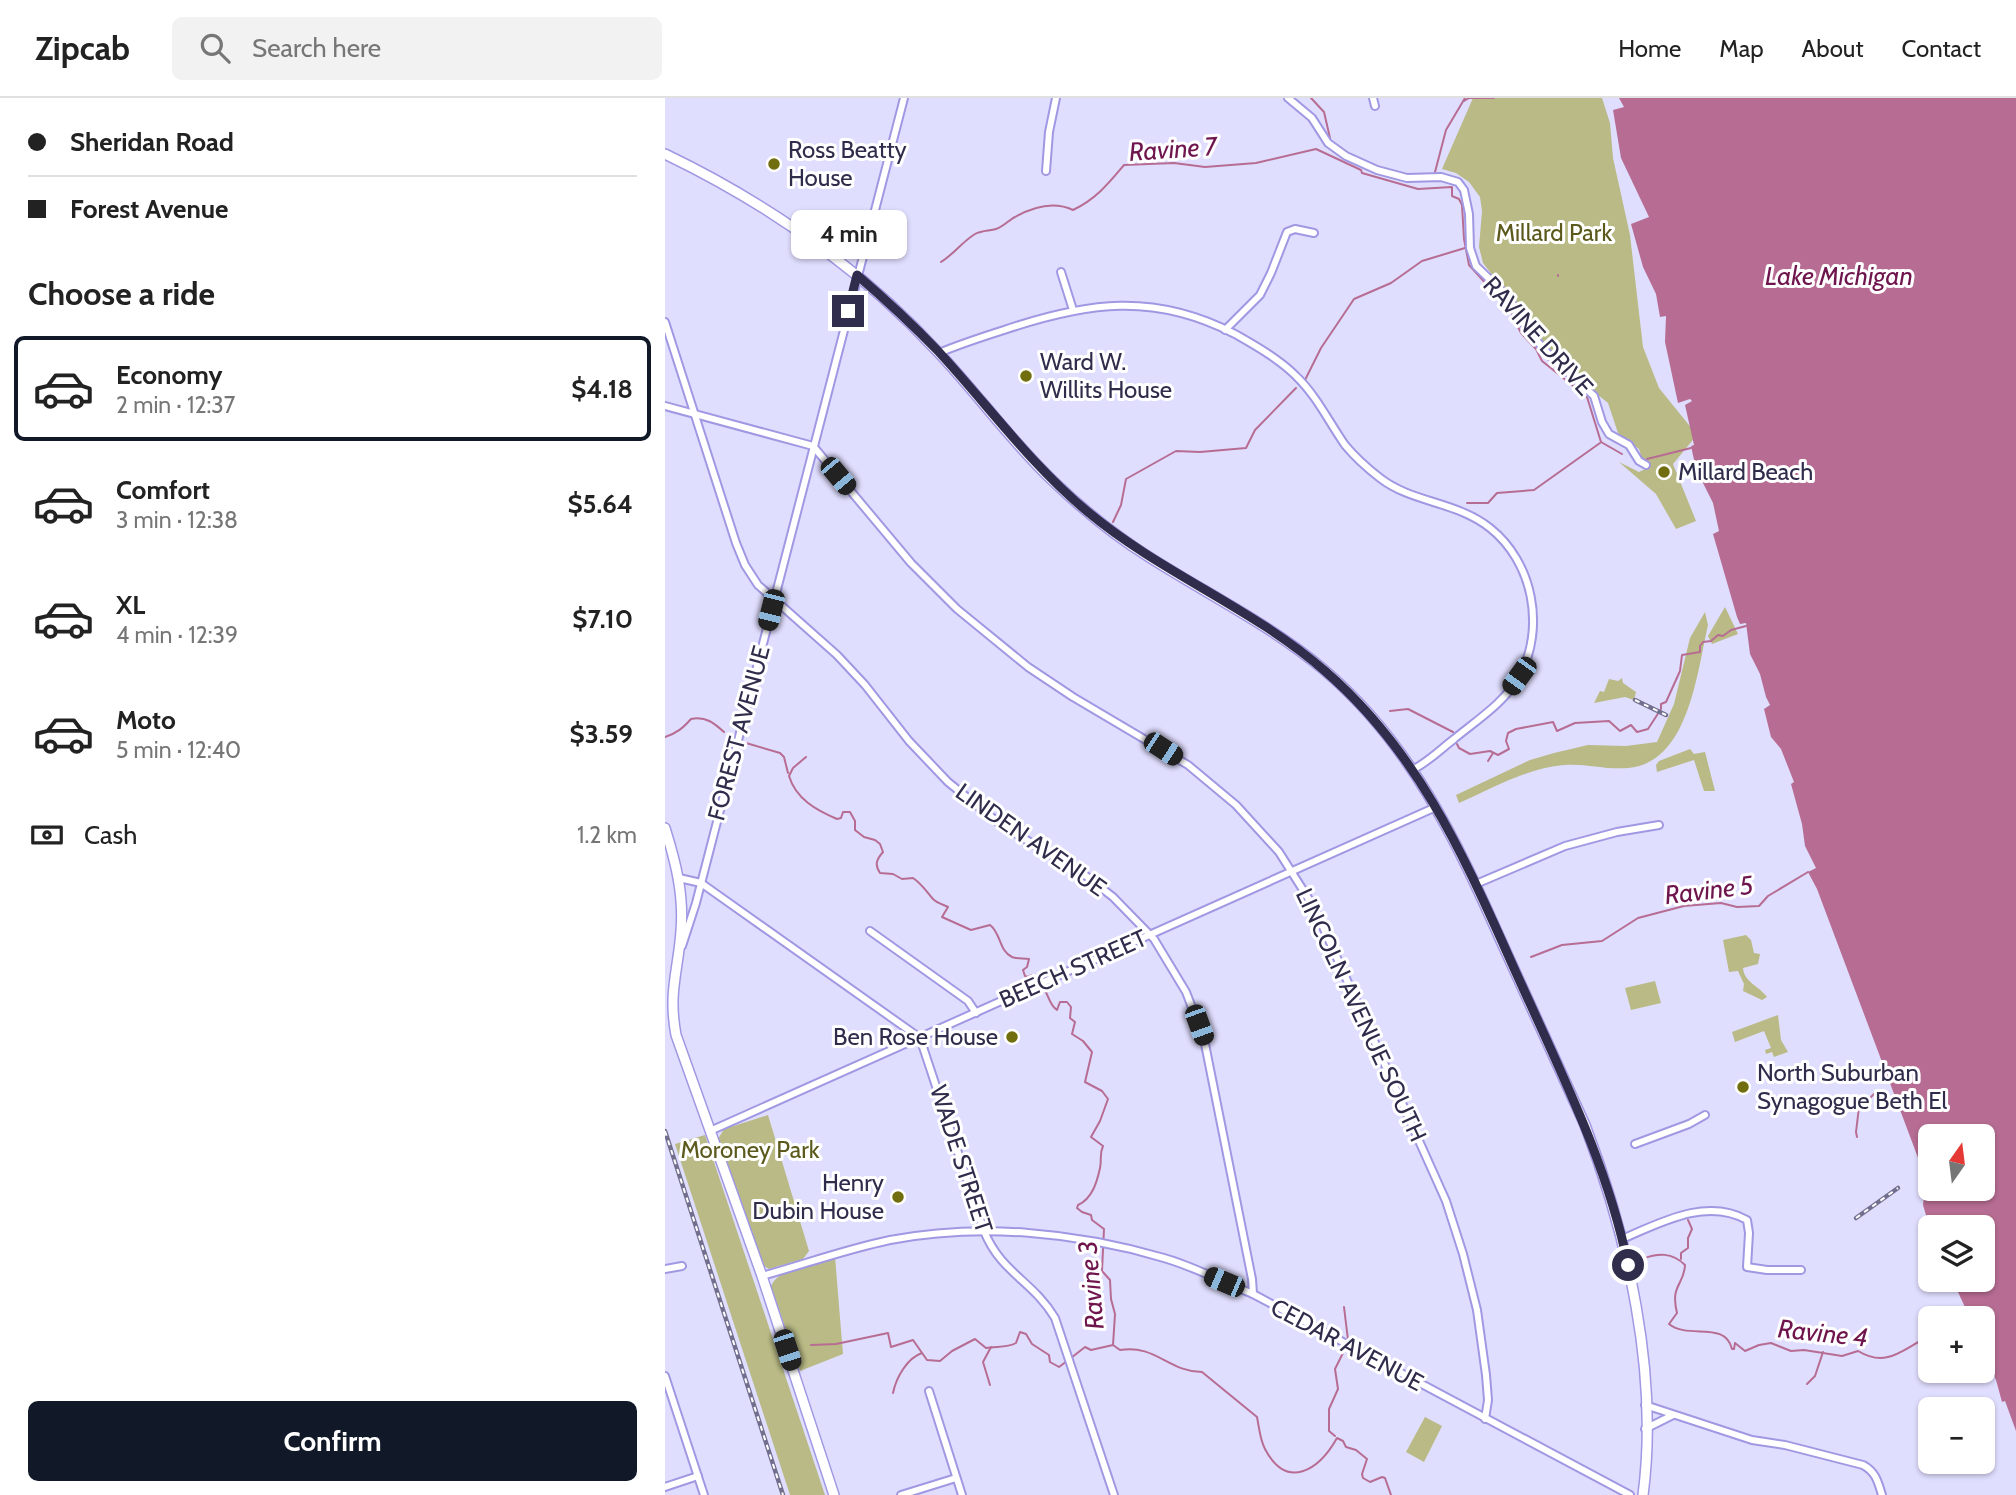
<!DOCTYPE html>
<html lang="en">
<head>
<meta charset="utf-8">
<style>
	:root { --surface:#fff; --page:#f2f2f2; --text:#222; --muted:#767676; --line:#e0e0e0; --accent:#111827 }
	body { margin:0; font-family:Cabin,sans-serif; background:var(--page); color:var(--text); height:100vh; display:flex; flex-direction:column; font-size:26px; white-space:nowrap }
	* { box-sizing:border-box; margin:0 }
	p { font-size:23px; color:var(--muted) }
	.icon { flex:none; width:38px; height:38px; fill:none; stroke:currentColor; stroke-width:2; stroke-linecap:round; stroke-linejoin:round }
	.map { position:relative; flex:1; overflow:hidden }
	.panel { display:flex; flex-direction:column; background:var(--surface); width:665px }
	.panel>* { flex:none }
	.top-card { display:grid; align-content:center; height:154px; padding:0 28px; background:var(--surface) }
	.needle { width:46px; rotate:14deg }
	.buttons { position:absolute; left:1253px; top:1026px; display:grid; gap:14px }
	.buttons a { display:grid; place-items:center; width:77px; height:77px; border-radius:10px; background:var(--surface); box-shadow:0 2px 5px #0004; font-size:35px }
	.end { position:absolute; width:32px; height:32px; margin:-16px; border:9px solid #302c4b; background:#fff; box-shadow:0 0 0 4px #fff }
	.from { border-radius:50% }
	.bubble { position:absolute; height:49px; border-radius:10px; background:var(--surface); box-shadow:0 2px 5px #0004; font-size:23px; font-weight:700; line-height:49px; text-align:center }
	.car { position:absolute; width:21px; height:42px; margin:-21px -10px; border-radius:9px; box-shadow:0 0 5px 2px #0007; background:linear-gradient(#222 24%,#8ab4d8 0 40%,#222 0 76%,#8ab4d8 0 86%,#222 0) }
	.top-card b { display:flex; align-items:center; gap:24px; height:66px; font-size:26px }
	.top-card b+b { border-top:2px solid var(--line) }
	.top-card i { width:18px; height:18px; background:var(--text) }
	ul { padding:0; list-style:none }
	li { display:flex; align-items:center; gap:21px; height:105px; margin:0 14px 10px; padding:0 14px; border:4px solid transparent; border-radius:10px }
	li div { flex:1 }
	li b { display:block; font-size:26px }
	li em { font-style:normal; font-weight:700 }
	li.active { border-color:var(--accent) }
	li>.icon { width:63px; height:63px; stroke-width:1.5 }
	h2 { padding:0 28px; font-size:32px; line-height:84px }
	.pay { display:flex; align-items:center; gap:18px; height:77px; padding:0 28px; font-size:26px }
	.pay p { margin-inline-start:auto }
	.action { display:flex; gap:14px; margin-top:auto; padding:14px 28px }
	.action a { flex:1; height:80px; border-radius:10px; background:var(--accent); color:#fff; font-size:28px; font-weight:700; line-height:80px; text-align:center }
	header { display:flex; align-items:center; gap:42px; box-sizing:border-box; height:98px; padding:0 35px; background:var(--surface); border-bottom:2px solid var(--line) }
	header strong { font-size:33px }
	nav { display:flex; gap:38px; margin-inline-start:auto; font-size:24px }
	.search { width:490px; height:63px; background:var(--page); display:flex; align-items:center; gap:18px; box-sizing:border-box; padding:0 24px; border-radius:10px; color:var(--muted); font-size:26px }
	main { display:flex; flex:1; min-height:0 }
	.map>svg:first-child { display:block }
</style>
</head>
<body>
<header>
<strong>Zipcab</strong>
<div class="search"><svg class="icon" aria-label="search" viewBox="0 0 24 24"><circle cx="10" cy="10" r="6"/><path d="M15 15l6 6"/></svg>Search here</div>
<nav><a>Home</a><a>Map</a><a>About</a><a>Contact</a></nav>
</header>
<main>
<section class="panel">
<div class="top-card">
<b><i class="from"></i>Sheridan Road</b>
<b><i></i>Forest Avenue</b>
</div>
<h2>Choose a ride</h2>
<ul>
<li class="active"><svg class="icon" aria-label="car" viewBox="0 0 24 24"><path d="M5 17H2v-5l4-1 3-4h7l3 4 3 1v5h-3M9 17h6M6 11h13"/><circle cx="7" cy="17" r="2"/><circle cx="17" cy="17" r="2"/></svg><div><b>Economy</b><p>2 min · 12:37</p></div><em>$4.18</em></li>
<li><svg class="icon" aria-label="car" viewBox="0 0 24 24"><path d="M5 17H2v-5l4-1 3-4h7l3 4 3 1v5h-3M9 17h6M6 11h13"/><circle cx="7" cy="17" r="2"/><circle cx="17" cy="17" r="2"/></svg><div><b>Comfort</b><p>3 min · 12:38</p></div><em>$5.64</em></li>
<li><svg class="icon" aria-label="car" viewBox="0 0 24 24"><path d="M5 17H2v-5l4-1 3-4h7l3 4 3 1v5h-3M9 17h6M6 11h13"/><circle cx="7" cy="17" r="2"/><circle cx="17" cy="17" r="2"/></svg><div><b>XL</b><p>4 min · 12:39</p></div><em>$7.10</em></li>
<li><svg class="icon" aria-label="car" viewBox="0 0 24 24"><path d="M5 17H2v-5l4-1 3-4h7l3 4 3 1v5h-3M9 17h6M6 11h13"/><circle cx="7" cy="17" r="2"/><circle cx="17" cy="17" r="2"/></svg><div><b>Moto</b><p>5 min · 12:40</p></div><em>$3.59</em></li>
</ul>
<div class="pay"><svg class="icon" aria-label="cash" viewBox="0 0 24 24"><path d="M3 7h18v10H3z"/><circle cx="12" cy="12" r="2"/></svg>Cash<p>1.2 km</p></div>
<div class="action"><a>Confirm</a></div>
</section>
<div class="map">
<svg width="1351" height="1397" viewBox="0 0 1351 1397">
	<rect width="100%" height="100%" fill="#e0defe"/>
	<!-- green -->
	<g fill="#b9ba85">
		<polygon points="808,0 937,0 945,25 948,60 965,137 978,249 994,290 1032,337 1008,366 1031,423 1011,431 991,396 954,364 974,374 980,371 974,351 953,335 943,305 918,285 878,244 818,165 814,149 817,113 815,99 804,84 791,75 777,71"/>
		<polygon points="1060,509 1073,536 1047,546 1043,538"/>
		<path d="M1040,514L1043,527C1032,574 1024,665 963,670C941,672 920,665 899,667C862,670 828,690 794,705L791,697L865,662L889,655L923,647L961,648L992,644L1009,606L1025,540Z"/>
		<polygon points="957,580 958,585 971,594 969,602 960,599 929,605 935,593 939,594 944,581 953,583"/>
		<polygon points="1025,651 1029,656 1040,654 1050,693 1039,693 1029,662 992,674 991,667 994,663"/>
		<path d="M1081,837L1086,842L1089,855L1095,856L1093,866L1078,870C1079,884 1094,888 1102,899L1097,902L1078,893L1079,886L1073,873L1064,874L1058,842Z"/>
		<polygon points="990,883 996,905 966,912 960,890"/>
		<polygon points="1113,917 1116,942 1123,954 1109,959 1107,954 1101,956 1100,952 1106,950 1099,933 1070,944 1067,934"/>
		<polygon points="103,1017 144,1153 138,1161 104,1171 99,1168 53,1041 59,1031"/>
		<polygon points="40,1037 160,1397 125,1397 10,1046"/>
		<path d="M170,1159L178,1256L135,1273L106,1188C115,1168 151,1165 170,1159Z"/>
		<polygon points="760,1319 777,1328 759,1364 741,1354"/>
	</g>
	<!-- water -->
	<path fill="#b76d93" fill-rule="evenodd" d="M954,0H1351V1333L1340,1303L1337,1304L1331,1282L1318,1254V1220H1305L1287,1181H1318V1129H1271V1122L1263,1124L1258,1107L1261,1082L1257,1083L1254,1077L1255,1065L1152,791L1143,774L1151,770L1140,748L1137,726L1126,686L1129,684L1116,651L1106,639L1099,611L1105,607L1101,599L1095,576L1085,556L1081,525L1075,526L1072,519L1048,436L1054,433L1048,405L1031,371L1026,348L1029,347L1020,307L1027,303L1025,301L1013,305L1000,244L1001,218L995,219L991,196L978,169L966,126L984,119L956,60L948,12L959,9ZM1265,1038H1318V1090H1265Z"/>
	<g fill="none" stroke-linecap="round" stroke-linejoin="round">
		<!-- stream -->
		<g stroke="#b76d93" stroke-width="2">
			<polyline points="646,0 659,14 665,40"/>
			<polyline points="799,3 804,0 829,0"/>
			<polyline points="770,74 781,32 800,0"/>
			<path d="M276,164C289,156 297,144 310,136C317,132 324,133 331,131C338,129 344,122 350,119C368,109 389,103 408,112C431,101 443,86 459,67L509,65L540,69L591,65L651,51L696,72L697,75L753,91L787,89V98L794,101L797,107L799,141L804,167L845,212L856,235L871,251L877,263L922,299L936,344L957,356"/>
			<polyline points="893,177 893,178"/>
			<polyline points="640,282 656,250 689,201 726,185 757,163 800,150"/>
			<polyline points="982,361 1026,350"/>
			<polyline points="802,405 823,405 832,395 869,392 935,345"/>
			<polyline points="448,424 456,407 461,381 511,353 535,354 581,350 590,332 631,290"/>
			<polyline points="725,613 743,611 788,634"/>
			<path d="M0,639C12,635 18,630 26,621C41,618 49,625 59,634"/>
			<polyline points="81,645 115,655 119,659 123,675"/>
			<polyline points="792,646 794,650 805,656 825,653 833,657 844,651 841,643 843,635 851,631 888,624 892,633 910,625 944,623 955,633 966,627 972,634 983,631 996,611 996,606 1001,604 1015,573 1017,557 1035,554 1035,548 1038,544 1046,543 1053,537 1058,538 1066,532 1081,528"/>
			<path d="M141,659L128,670L124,678C131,701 151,712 172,721L176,720L178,714H185L190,723V732L199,739L210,742L215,746L218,754C212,761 209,766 215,775L228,776L237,781L248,780C257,786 261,793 268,801C272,805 279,807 283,809L277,819L306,832L325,827C336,835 334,853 347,859C352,861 359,860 364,861L362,869L358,872L360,878L363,879L367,877L373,883"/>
			<polyline points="823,663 828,655"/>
			<polyline points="866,859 897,847 937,843 973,820 1019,808 1056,805 1072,809 1094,808 1103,798 1143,774"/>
			<path d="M376,887C384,895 383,906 392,912L395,904H402L406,909L405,920L410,924L407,936L418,943L427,954L420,984L437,993L443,1001L435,1023L426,1039L438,1048C434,1057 437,1061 435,1070C432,1084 427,1101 413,1107L412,1110L417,1114L426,1117L427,1122L439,1131L437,1173L445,1182L446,1201L450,1216L448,1247"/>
			<polyline points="1205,1000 1213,992"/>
			<polyline points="1192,1039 1191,1034 1194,1009 1203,1001"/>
			<path d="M977,1161C993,1155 1007,1154 1020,1167C1019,1188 1005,1186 1012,1215L1004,1226C1024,1242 1060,1222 1067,1251H1069L1070,1245L1080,1253L1094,1247L1106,1245L1126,1253L1139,1252L1177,1258L1193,1253C1223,1271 1238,1250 1265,1238"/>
			<polyline points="1016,1161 1016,1155 1023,1150 1023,1140 1027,1131 1023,1122"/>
			<polyline points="679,1209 683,1242"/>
			<path d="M146,1247L171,1246L223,1235L226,1249L248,1242L262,1262L275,1263L287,1253L310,1241L321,1250C331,1248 342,1250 351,1245L355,1234L361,1236L367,1246L384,1257L385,1264L394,1269L402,1263"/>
			<path d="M406,1260L420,1249L426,1252L448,1247L455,1252C490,1246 504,1274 537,1274L592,1319C594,1329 595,1342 600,1351C622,1393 654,1372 672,1340L678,1343L681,1349L691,1352L702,1361L697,1376L698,1380L705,1384L717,1379L720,1380L726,1397"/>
			<polyline points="1142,1286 1150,1278 1158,1254"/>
			<polyline points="325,1287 318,1264 326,1249"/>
			<path d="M228,1295C231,1280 242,1260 257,1255"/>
			<polyline points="670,1338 664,1333 664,1311 673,1291 670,1271 678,1255"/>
		</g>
		<defs>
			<g id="street">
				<polyline points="623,0 647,20 663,45 681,58 712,72 742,80 776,79 793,84 799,92 804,116 805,150 811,168 843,199 864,234 886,259 929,298 937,324 944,336 964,347 974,363 981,367"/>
				<polyline points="708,0 710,8"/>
				<polyline points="381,73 384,34 391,0"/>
				<polyline points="396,174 408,212"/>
				<polyline points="0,224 71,445 80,467 93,487 172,557 200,587 244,643 283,684 335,726 421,778 448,799 489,841 521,894 539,941 587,1181 588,1196"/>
				<polyline points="560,232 595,197 606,175 622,134 630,131 649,135"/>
				<path d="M274,255C295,246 317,239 339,232C422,204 489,194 570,236C591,248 614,261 631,278C651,297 664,324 680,347C690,359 702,370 715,380C747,405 791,403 825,430C868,464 881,530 854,579C839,605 812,622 789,641C776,651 762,665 747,672"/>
				<polyline points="0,308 148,348 246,465 292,511 363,569 408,599 523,667 571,707 614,754 650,811 781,1103 798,1156 812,1212 821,1277 823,1302 820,1321"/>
				<path d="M14,780L36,785L255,940L319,1133C336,1175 368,1183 390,1220L449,1397"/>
				<polyline points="811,786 900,748 952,734 994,727"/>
				<polyline points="205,833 303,903 311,915"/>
				<polyline points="17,848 31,805 239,0"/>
				<polyline points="45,1033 771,709"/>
				<polyline points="970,1046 1024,1026 1040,1017"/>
				<path d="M957,1141C995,1125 1041,1099 1082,1122L1084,1135L1082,1169L1102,1172H1136"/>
				<polyline points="0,1171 17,1168"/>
				<path d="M97,1178C140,1166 182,1151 225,1142C316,1125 411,1134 499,1160C530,1169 558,1184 588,1196L965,1397"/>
				<polyline points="0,1278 39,1397"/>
				<polyline points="264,1293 297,1397"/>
				<path d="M980,1307L1087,1342L1120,1347L1198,1367C1211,1374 1213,1384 1217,1397"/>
				<polyline points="980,1331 1008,1317"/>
				<polyline points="0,1389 33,1378"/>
				<polyline points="236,1397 291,1380"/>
			</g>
			<g id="secondary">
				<path d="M0,56C102,105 195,170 272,253C312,295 345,342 387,382C416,410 449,437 484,459C542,496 604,526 658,571C746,645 791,742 837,845C865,906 892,966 920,1027C963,1140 994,1275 978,1397"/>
				<path d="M0,730C11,765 19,797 16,833C13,874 3,894 11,937L97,1178L169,1397"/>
			</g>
		</defs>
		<!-- street casing -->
		<use href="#street" stroke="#a098e3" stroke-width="10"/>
		<!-- secondary casing -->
		<use href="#secondary" stroke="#a098e3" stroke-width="12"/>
		<!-- street -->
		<use href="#street" stroke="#fff" stroke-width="6"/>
		<!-- secondary -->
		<use href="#secondary" stroke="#fff" stroke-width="9"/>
		<defs>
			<g id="rail">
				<polyline points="970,602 1001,617"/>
				<polyline points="0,1033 118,1397"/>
				<polyline points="1191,1120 1233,1090"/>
			</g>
		</defs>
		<!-- rail casing -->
		<use href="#rail" stroke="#726f8e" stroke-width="4.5"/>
		<!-- rail -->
		<use href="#rail" stroke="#fff" stroke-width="2" stroke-dasharray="5" stroke-linecap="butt"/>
	</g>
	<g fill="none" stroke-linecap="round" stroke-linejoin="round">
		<!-- route -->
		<path stroke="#302c4b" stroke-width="9" d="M183,213L192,177C220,201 247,226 273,253C323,307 366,367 423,414C496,475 588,510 660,573C764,663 807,779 863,901C902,987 944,1073 963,1167"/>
	</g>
	<!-- markers -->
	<g fill="#716e0f" stroke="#fff" stroke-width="2.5">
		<circle cx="109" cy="66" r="7"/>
		<circle cx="361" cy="278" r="7"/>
		<circle cx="999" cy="374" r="7"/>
		<circle cx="347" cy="939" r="7"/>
		<circle cx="1078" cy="989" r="7"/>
		<circle cx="233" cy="1099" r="7"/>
	</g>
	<g text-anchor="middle" stroke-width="6" stroke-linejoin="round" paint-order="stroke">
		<!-- poi labels -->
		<g font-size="24" fill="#302c4b" stroke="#fff" text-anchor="start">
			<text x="123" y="60">Ross Beatty<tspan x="123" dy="28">House</tspan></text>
			<text x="375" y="272">Ward W.<tspan x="375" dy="28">Willits House</tspan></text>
			<text x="1013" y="382">Millard Beach</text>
			<text x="333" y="947" text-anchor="end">Ben Rose House</text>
			<text x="1092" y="983">North Suburban<tspan x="1092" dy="28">Synagogue Beth El</tspan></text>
			<text x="219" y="1093" text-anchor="end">Henry<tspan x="219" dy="28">Dubin House</tspan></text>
		</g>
		<!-- park labels -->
		<g font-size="24" fill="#5b591c" stroke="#fff">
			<text x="889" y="143">Millard Park</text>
			<text x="85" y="1060">Moroney Park</text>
		</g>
		<!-- street labels -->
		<g font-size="24" fill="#302c4b" stroke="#fff">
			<text transform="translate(873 238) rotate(48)" y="8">RAVINE DRIVE</text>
			<text transform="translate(74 635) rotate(-75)" y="8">FOREST AVENUE</text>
			<text transform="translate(366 742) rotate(35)" y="8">LINDEN AVENUE</text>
			<text transform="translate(408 871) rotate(-24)" y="8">BEECH STREET</text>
			<text transform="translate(696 917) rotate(65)" y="8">LINCOLN AVENUE SOUTH</text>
			<text transform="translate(296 1061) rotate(72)" y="8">WADE STREET</text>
			<text transform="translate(682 1247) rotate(28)" y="8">CEDAR AVENUE</text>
		</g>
		<!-- water labels -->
		<g font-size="26" font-style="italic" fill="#6f154d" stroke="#fff">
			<text transform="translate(508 51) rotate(-4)" y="9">Ravine 7</text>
			<text x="1174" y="187">Lake Michigan</text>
			<text transform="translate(1044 792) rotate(-7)" y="9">Ravine 5</text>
			<text transform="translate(426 1187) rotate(-95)" y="9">Ravine 3</text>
			<text transform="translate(1158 1235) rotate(6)" y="9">Ravine 4</text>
		</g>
	</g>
</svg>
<div class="buttons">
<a><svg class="needle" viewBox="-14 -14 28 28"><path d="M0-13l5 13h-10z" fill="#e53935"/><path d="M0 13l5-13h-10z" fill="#767676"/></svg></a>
<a><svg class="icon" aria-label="layers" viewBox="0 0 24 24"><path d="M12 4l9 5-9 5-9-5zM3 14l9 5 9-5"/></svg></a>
<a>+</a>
<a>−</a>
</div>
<i class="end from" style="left:963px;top:1167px"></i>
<i class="end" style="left:183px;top:213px"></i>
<div class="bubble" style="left:126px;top:112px;width:116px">4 min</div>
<i class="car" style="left:173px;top:378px;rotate:140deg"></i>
<i class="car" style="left:106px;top:512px;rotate:194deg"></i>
<i class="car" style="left:854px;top:578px;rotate:216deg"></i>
<i class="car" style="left:498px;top:651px;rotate:123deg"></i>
<i class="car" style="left:534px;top:927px;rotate:160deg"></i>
<i class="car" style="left:559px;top:1184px;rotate:293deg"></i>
<i class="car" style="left:122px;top:1252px;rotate:162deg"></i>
</div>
</main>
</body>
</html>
